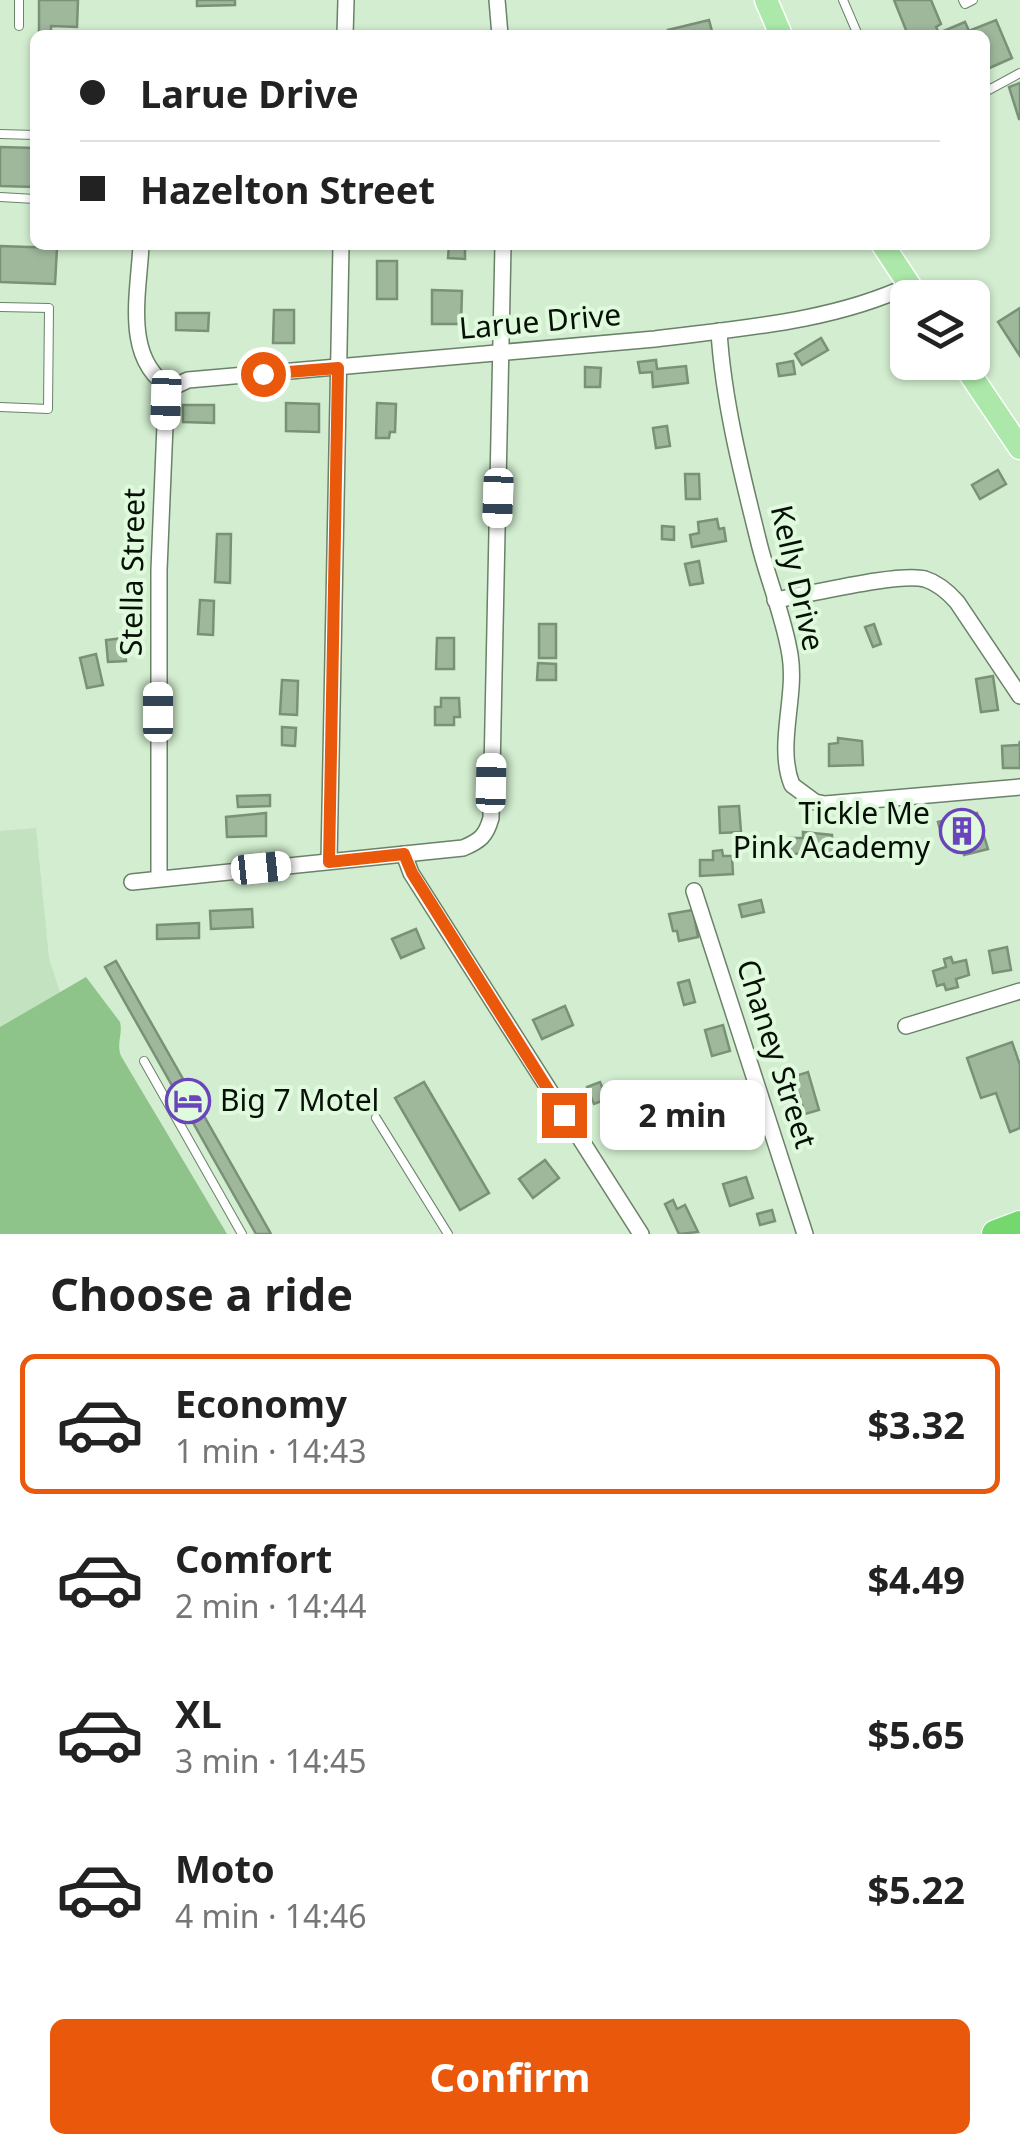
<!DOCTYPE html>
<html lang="en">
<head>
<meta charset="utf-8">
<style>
	:root { --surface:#fff; --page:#f2f2f2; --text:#222; --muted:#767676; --line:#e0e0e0; --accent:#ea580c }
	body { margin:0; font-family:"Noto Sans",sans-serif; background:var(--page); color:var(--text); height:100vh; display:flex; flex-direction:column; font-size:38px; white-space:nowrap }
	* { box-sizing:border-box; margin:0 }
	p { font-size:32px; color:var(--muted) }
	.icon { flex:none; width:55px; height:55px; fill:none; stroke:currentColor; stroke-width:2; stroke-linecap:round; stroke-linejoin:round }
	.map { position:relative; height:1234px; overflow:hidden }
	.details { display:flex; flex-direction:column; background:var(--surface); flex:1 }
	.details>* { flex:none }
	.guide { position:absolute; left:30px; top:30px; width:960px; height:220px; border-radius:15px; box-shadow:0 2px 8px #0004; display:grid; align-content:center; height:220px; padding:0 50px; background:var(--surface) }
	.tools { position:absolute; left:890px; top:280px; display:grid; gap:20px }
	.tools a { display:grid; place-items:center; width:100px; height:100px; border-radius:15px; background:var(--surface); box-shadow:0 2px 8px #0004; font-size:50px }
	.end { position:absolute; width:45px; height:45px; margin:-22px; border:12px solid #ea580c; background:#fff; box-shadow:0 0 0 5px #fff }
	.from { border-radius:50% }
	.bubble { position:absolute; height:70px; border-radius:15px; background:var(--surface); box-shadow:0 2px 8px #0004; font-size:32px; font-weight:700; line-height:70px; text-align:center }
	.car { position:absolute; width:30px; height:60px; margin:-30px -15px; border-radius:12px; box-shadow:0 0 8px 2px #0007; background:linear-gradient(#fff 24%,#345 0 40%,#fff 0 76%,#345 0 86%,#fff 0) }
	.guide b { display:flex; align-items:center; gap:35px; height:95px; font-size:38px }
	.guide b+b { border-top:2px solid var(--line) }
	.guide i { width:25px; height:25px; background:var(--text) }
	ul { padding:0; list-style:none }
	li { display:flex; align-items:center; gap:30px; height:140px; margin:0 20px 15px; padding:0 30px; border:5px solid transparent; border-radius:15px }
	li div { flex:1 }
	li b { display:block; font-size:38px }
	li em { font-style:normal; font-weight:700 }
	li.current { border-color:var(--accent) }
	li>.icon { width:90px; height:90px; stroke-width:1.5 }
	h2 { padding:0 50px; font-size:45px; line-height:120px }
	.button { display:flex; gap:20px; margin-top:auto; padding:20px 50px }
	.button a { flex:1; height:115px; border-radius:15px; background:var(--accent); color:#fff; font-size:40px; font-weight:700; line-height:115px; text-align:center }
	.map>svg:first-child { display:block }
</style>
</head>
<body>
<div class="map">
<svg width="1020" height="1234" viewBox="0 0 1020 1234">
	<rect width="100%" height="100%" fill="#d2edcf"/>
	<!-- built -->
	<polygon fill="#c3e3c0" points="36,828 49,958 60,992 0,1027 0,831"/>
	<!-- forest -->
	<path fill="#8ec48a" d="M86,977L120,1022C123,1034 116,1044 121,1056L227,1234H0V1027Z"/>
	<!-- building -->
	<g fill="#9fb89c" stroke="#799176" stroke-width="2.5">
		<polygon points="39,0 78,0 77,27 51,26 51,32 39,32"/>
		<polygon points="197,0 235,0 235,5 197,6"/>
		<polygon points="894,0 931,0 941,24 936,27 939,33 965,22 969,31 996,20 1012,58 985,70 985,35 908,35"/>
		<polygon points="709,20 713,35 669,35 668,30"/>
		<polygon points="1020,83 1020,119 1019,119 1009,87"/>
		<polygon points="0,147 35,148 35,187 0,186"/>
		<polygon points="449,245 465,245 465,259 448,258"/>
		<polygon points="0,246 57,248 55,284 0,282"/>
		<rect x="377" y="261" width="20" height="38"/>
		<polygon points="432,290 462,291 461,324 432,324"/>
		<polygon points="1020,308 1020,356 998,322"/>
		<polygon points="274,310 294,310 294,343 273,343"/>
		<polygon points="176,313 209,313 208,331 176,330"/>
		<polygon points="821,338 828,350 802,365 795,354"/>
		<polygon points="656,360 657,369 686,366 688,383 653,387 652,372 640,373 638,362"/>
		<polygon points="793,361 795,374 779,376 777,364"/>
		<polygon points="585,367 601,368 600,387 585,387"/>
		<polygon points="286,403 319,404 319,432 286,431"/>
		<polygon points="377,403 396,404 395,432 390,432 389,438 376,438"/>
		<polygon points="183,405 214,405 214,423 183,422"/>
		<polygon points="667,426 670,446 656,448 653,428"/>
		<polygon points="998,470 1006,484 980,499 972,485"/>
		<polygon points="685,474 699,474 700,499 686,499"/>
		<polygon points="717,519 719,529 724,528 726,541 692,547 690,535 699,533 698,522"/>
		<polygon points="662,526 674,527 674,540 662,539"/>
		<polygon points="217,534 231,534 230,583 215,582"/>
		<polygon points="699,561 703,583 690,585 685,564"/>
		<polygon points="200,600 214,601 213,635 198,634"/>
		<rect x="539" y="624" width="17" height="34"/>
		<polygon points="874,624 881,644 873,647 865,627"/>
		<polygon points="124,638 126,661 108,662 106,640"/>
		<polygon points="437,638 454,638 454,669 436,669"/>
		<polygon points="96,654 103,685 87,688 80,658"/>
		<polygon points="538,663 556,664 556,680 537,680"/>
		<polygon points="993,676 998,710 981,712 976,679"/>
		<polygon points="282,680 298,681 297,715 280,714"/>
		<polygon points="441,698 459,698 460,717 454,717 454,725 435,725 435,707 441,707"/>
		<polygon points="282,727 296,728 295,746 282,745"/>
		<polygon points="838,738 862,741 863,765 829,766 829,744 838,743"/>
		<polygon points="1020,741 1020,768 1003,768 1002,746 1019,745"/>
		<polygon points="270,795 270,806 238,807 237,796"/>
		<polygon points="739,806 741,832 720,833 719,807"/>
		<polygon points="266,813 266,836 227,837 226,817"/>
		<polygon points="977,813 988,849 964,855 960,836 943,841 938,822"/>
		<polygon points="803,832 832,835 833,852 791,854 790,838 803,838"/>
		<polygon points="722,850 723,856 732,856 733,874 700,876 700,860 713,860 713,851"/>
		<polygon points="761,900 764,912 742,917 739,905"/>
		<polygon points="252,909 253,927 211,929 210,911"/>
		<polygon points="693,910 698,937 679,941 677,931 673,931 669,914"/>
		<polygon points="199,923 199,938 157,939 157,925"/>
		<polygon points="416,929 424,948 401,958 392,939"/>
		<polygon points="1007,947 1011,970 993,973 989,951"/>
		<polygon points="951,957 953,963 966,960 969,975 956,979 958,987 946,990 944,984 937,986 933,971 946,967 944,959"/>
		<polygon points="116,961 271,1234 256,1234 105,967"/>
		<polygon points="689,980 695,1002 684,1005 678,983"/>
		<polygon points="565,1006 573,1025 542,1039 533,1020"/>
		<polygon points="723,1025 730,1051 712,1056 705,1030"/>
		<polygon points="1012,1042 1020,1065 1020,1128 1010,1132 996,1093 981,1098 967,1058"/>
		<polygon points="808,1072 819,1110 805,1114 798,1092 793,1093 789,1078"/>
		<polygon points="424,1082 489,1193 460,1210 395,1098"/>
		<polygon points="600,1082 607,1099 594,1104 587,1087"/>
		<polygon points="545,1160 559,1178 533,1198 519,1179"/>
		<polygon points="746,1177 753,1198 730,1206 723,1184"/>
		<polygon points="673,1200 677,1209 685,1205 698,1232 679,1234 665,1204"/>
		<polygon points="772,1210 775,1221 760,1225 757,1214"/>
	</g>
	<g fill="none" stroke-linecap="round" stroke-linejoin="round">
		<defs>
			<g id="lane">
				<polyline points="843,0 858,35"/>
				<polyline points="963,0 965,4 973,0"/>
				<polyline points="19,26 19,0"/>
				<polyline points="985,92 1020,73"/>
				<polyline points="0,134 35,135"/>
				<polyline points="0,197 35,199"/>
				<polyline points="0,307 49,308 48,409 0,407"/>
				<polyline points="144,1061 242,1234"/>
				<polyline points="376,1118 448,1234"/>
			</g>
			<g id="street">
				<polyline points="497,0 500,35"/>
				<polyline points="345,35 346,0"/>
				<path d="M141,245C139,292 122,360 171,388"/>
				<path d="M719,331C723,400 742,475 759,543C768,580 784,617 790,655C797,697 776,745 792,785L815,802L825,804L1020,787"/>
				<path d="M171,388L188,380L655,339C740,328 832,322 910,285"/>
				<path d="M775,600C808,595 899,572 925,579C938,583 948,592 957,602L1020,696"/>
				<polyline points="404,854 411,873 641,1234"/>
				<polyline points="329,861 341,245"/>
				<polyline points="159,878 159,570 166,401 171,388"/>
				<path d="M132,882L463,848C480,841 486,836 491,818L503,245"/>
				<polyline points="694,891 805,1234"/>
				<polyline points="906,1026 1020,991"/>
			</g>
			<g id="primary">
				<polyline points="766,0 781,35"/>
				<polyline points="883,245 918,298"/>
				<polyline points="962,362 1020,448"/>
			</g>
			<polyline id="highway" points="996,1234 1020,1225"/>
		</defs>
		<!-- lane casing -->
		<use href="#lane" stroke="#6a8268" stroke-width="10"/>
		<!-- street casing -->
		<use href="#street" stroke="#6a8268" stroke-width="18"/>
		<!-- primary casing -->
		<use href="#primary" stroke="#fff" stroke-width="25"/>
		<!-- highway casing -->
		<use href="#highway" stroke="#fff" stroke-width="30"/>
		<!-- lane -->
		<use href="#lane" stroke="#fff" stroke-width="8"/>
		<!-- street -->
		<use href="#street" stroke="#fff" stroke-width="15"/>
		<!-- primary -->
		<use href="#primary" stroke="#ace8a9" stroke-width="22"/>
		<!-- highway -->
		<use href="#highway" stroke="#74d86f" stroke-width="28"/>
	</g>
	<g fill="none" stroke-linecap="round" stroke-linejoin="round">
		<!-- route -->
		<polyline stroke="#ea580c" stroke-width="12" points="263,374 338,368 329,862 404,854 412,873 564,1115"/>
	</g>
	<!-- icons -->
	<defs>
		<symbol id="building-ring" viewBox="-11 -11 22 22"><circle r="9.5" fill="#dffadc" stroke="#6944bc" stroke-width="1.5"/><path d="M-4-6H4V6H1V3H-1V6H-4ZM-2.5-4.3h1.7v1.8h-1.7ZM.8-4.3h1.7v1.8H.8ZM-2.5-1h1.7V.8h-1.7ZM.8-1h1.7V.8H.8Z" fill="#6944bc"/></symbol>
		<symbol id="hotel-ring" viewBox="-11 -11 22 22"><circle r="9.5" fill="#dffadc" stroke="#6944bc" stroke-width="1.5"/><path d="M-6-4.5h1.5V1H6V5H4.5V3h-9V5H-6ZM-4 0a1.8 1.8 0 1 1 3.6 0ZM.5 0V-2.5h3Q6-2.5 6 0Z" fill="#6944bc"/></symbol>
	</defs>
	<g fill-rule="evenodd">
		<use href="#building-ring" x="937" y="806" width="50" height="50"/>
		<use href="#hotel-ring" x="163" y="1076" width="50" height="50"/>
	</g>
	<g text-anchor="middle" stroke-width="8" stroke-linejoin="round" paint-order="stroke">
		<!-- street labels -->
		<g font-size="30" fill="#071006" stroke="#dffadc">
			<text transform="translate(540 322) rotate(-5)" y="10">Larue Drive</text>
			<text transform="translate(133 572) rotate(-89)" y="10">Stella Street</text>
			<text transform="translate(797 578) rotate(77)" y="10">Kelly Drive</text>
			<text transform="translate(776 1054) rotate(72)" y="10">Chaney Street</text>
		</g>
		<!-- poi labels -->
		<g font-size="30" fill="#071006" stroke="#dffadc" text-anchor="end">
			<text x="930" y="824">Tickle Me<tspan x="930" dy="34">Pink Academy</tspan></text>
			<text x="220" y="1111" text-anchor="start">Big 7 Motel</text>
		</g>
	</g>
</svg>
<div class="tools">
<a><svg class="icon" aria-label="layers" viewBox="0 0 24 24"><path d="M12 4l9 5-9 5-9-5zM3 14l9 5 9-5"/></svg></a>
</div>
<i class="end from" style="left:263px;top:374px"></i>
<i class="end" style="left:564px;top:1115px"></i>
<div class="bubble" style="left:600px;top:1080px;width:165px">2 min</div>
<i class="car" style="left:166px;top:400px;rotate:182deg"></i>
<i class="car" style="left:498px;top:498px;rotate:182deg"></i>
<i class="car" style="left:158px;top:712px;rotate:0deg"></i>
<i class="car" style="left:491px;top:783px;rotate:1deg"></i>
<i class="car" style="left:261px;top:868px;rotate:84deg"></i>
<div class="guide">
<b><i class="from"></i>Larue Drive</b>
<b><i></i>Hazelton Street</b>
</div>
</div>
<section class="details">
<h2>Choose a ride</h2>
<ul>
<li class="current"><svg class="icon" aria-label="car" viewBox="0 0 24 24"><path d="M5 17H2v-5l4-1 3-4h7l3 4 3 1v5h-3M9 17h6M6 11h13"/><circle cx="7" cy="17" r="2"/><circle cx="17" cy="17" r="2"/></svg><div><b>Economy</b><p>1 min · 14:43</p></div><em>$3.32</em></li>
<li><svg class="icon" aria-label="car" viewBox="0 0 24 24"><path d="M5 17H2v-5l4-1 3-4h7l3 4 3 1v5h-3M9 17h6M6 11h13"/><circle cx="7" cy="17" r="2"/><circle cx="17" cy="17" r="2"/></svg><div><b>Comfort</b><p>2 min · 14:44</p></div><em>$4.49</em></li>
<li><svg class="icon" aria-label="car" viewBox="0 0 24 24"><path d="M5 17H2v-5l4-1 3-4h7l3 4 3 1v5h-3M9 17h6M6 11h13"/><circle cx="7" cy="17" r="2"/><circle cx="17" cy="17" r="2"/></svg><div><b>XL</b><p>3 min · 14:45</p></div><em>$5.65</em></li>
<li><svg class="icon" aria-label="car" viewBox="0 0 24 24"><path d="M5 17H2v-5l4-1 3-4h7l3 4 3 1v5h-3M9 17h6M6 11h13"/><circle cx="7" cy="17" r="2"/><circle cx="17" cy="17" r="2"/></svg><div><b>Moto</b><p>4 min · 14:46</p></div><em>$5.22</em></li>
</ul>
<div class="button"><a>Confirm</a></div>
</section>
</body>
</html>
